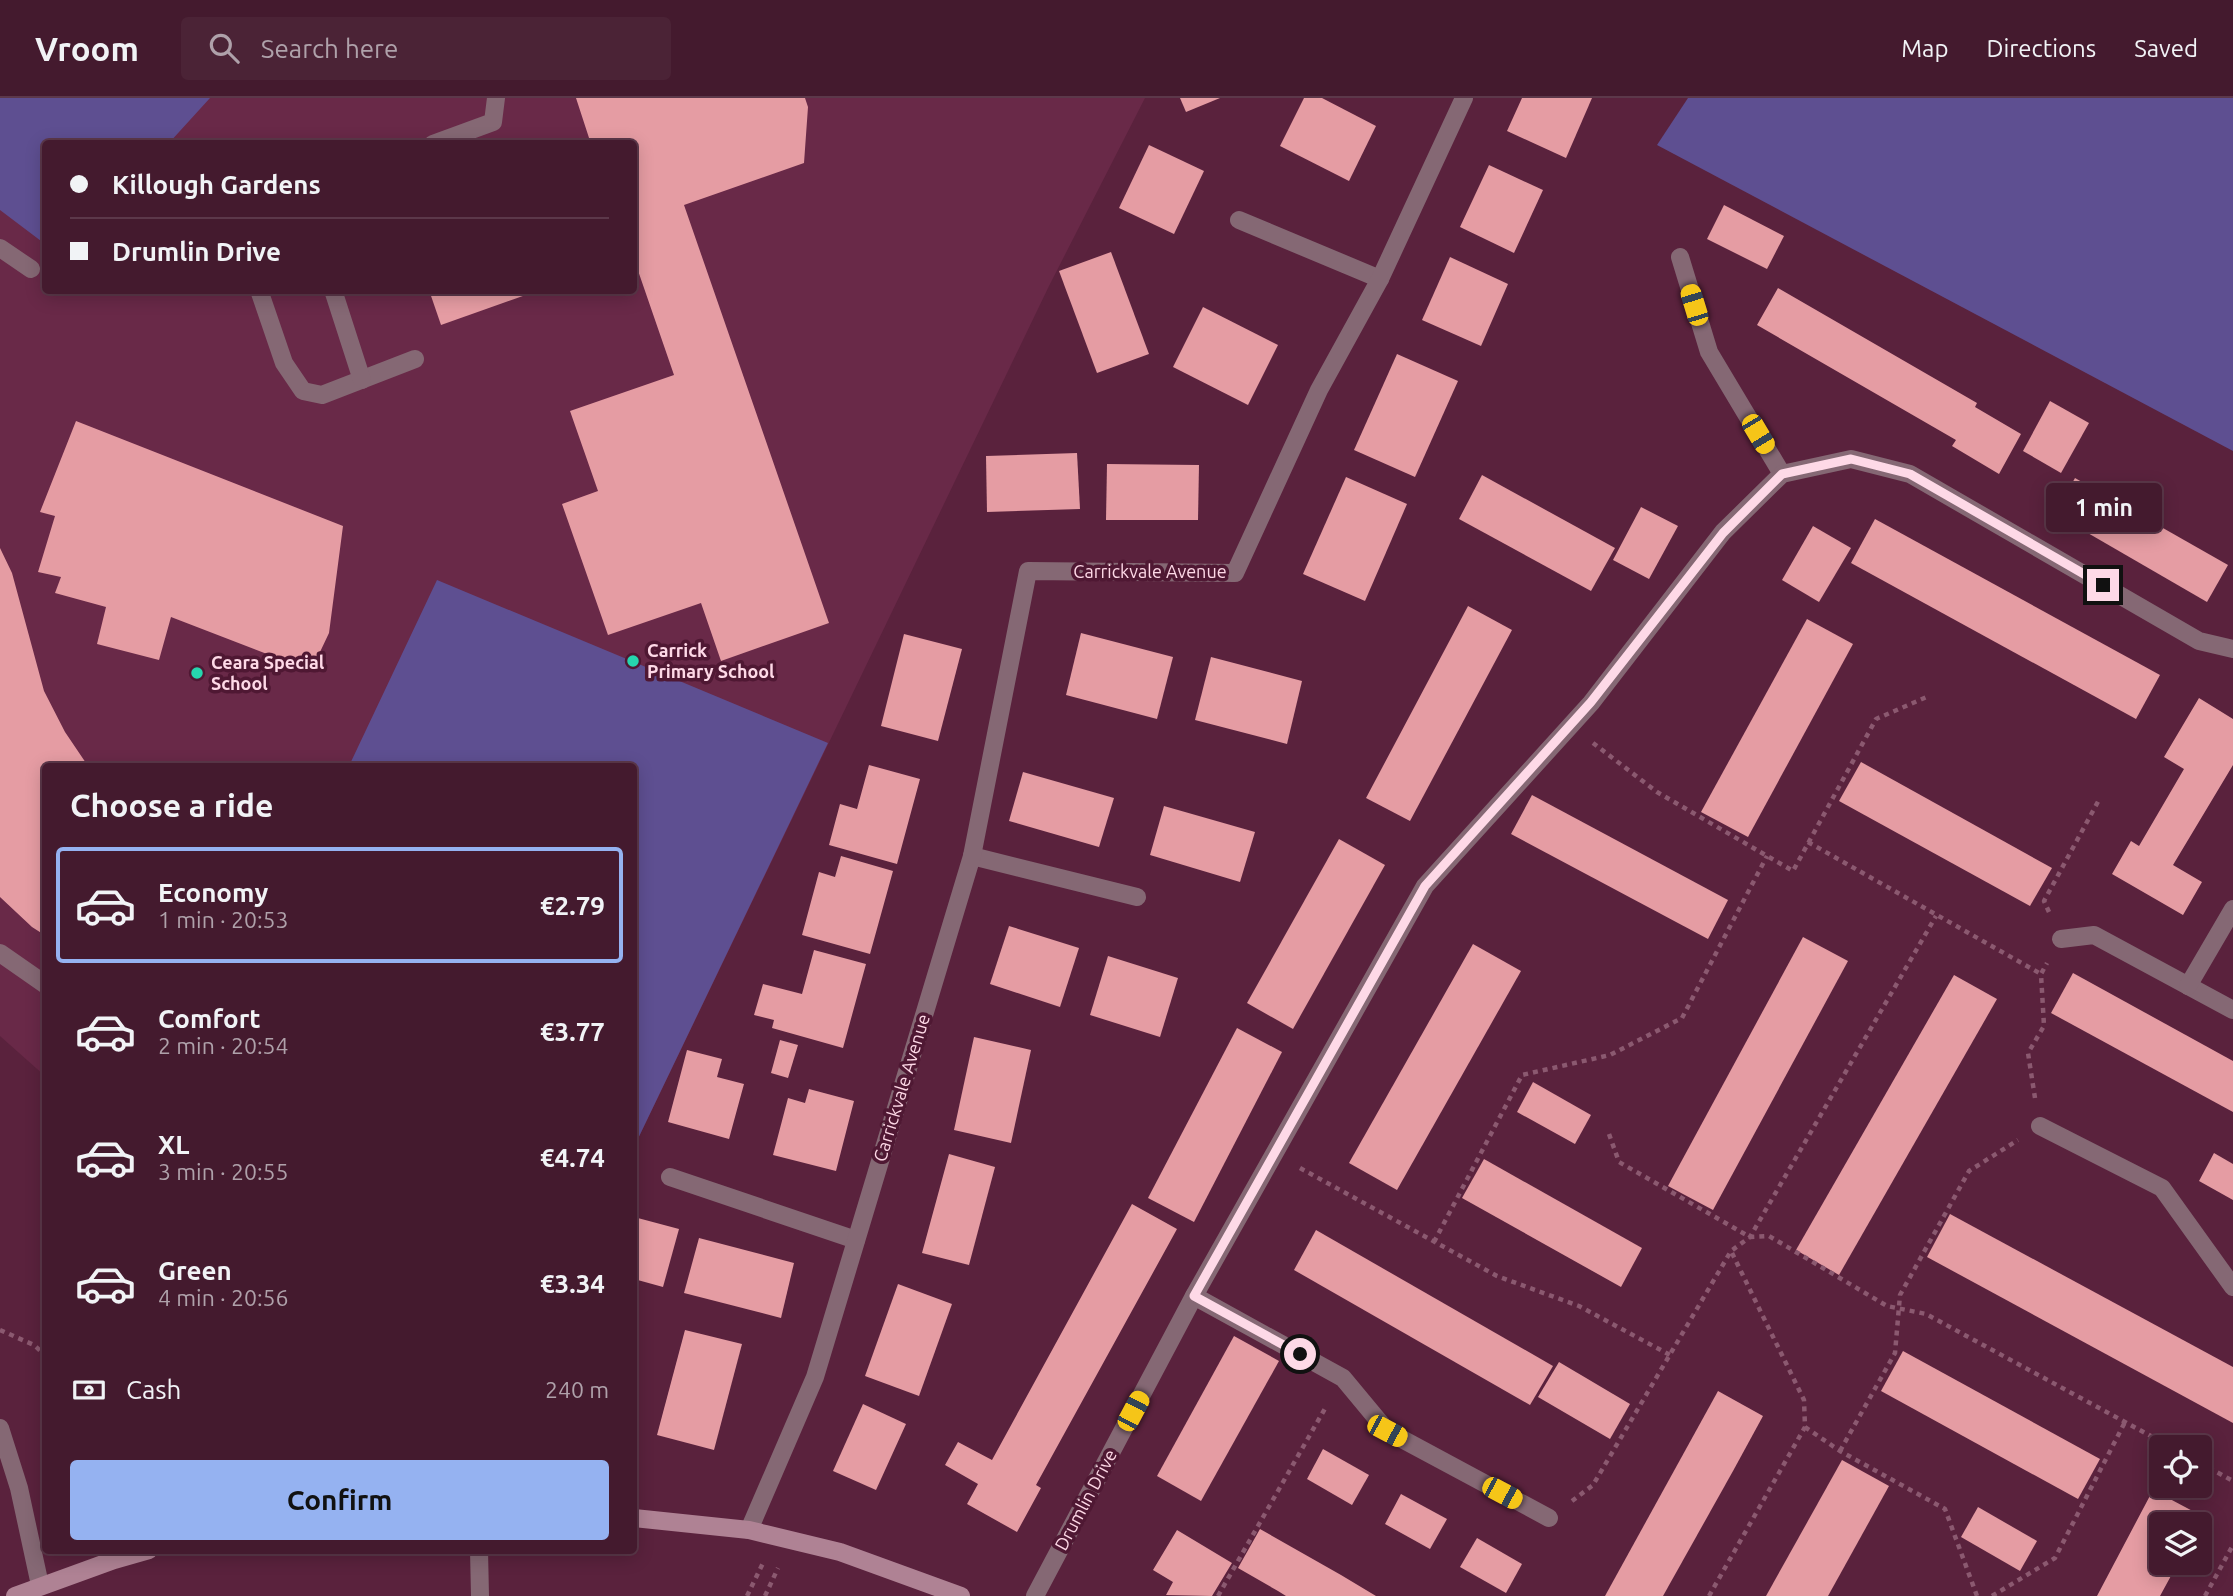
<!DOCTYPE html>
<html lang="en">
<head>
<meta charset="utf-8">
<style>
	:root { --surface:#441a2e; --page:#4b2336; --text:#f1f3f6; --muted:#afa1aa; --line:#5c384a; --accent:#95b2f1 }
	body { margin:0; font-family:Ubuntu,sans-serif; background:var(--page); color:var(--text); height:100vh; display:flex; flex-direction:column; font-size:26px; white-space:nowrap }
	* { box-sizing:border-box; margin:0 }
	p { font-size:23px; color:var(--muted) }
	.icon { flex:none; width:38px; height:38px; fill:none; stroke:currentColor; stroke-width:2; stroke-linecap:round; stroke-linejoin:round }
	.map { position:relative; flex:1; overflow:hidden }
	.details { position:absolute; left:42px; top:665px; width:595px; height:791px; display:flex; flex-direction:column; background:var(--surface); border-radius:7px; box-shadow:0 4px 18px #0003,0 0 0 2px var(--line) }
	.details>* { flex:none }
	.banner { position:absolute; left:42px; top:42px; width:595px; height:154px; border-radius:7px; box-shadow:0 4px 18px #0003,0 0 0 2px var(--line); display:grid; align-content:center; height:154px; padding:0 28px; background:var(--surface) }
	.controls { position:absolute; left:2149px; top:1337px; display:grid; gap:14px }
	.controls a { display:grid; place-items:center; width:63px; height:63px; border-radius:7px; background:var(--surface); box-shadow:0 4px 18px #0003,0 0 0 2px var(--line); font-size:35px }
	.end { position:absolute; width:32px; height:32px; margin:-16px; border:9px solid #fed9e7; background:#111; box-shadow:0 0 0 4px #111 }
	.from { border-radius:50% }
	.bubble { position:absolute; height:49px; border-radius:7px; background:var(--surface); box-shadow:0 4px 18px #0003,0 0 0 2px var(--line); font-size:23px; font-weight:700; line-height:49px; text-align:center }
	.car { position:absolute; width:21px; height:42px; margin:-21px -10px; border-radius:9px; box-shadow:0 0 5px 2px #0007; background:linear-gradient(#f5c518 24%,#345 0 40%,#f5c518 0 76%,#345 0 86%,#f5c518 0) }
	.banner b { display:flex; align-items:center; gap:24px; height:66px; font-size:26px }
	.banner b+b { border-top:2px solid var(--line) }
	.banner i { width:18px; height:18px; background:var(--text) }
	ul { padding:0; list-style:none }
	li { display:flex; align-items:center; gap:21px; height:116px; margin:0 14px 10px; padding:0 14px; border:4px solid transparent; border-radius:7px }
	li div { flex:1 }
	li b { display:block; font-size:26px }
	li em { font-style:normal; font-weight:700 }
	li.current { border-color:var(--accent) }
	li>.icon { width:63px; height:63px; stroke-width:1.5 }
	h2 { padding:0 28px; font-size:32px; line-height:84px }
	.pay { display:flex; align-items:center; gap:18px; height:77px; padding:0 28px; font-size:26px }
	.pay p { margin-inline-start:auto }
	.cta { display:flex; gap:14px; margin-top:auto; padding:14px 28px }
	.cta a { flex:1; height:80px; border-radius:7px; background:var(--accent); color:#111; font-size:28px; font-weight:700; line-height:80px; text-align:center }
	header { display:flex; align-items:center; gap:42px; box-sizing:border-box; height:98px; padding:0 35px; background:var(--surface); border-bottom:2px solid var(--line) }
	header strong { font-size:33px }
	nav { display:flex; gap:38px; margin-inline-start:auto; font-size:24px }
	.search { width:490px; height:63px; background:var(--page); display:flex; align-items:center; gap:18px; box-sizing:border-box; padding:0 24px; border-radius:7px; color:var(--muted); font-size:26px }
	.map>svg:first-child { display:block }
</style>
</head>
<body>
<header>
<strong>Vroom</strong>
<div class="search"><svg class="icon" aria-label="search" viewBox="0 0 24 24"><circle cx="10" cy="10" r="6"/><path d="M15 15l6 6"/></svg>Search here</div>
<nav><a>Map</a><a>Directions</a><a>Saved</a></nav>
</header>
<div class="map">
<svg width="2233" height="1498" viewBox="0 0 2233 1498">
	<rect width="100%" height="100%" fill="#5a223d"/>
	<!-- built -->
	<path fill="#692948" fill-rule="evenodd" d="M0,0H1145L1049,188L634,1049V668H46L45,978L0,938ZM46,46H634V192H46Z"/>
	<!-- green -->
	<g fill="#5e4f91">
		<polygon points="0,0 210,0 169,45 46,46 45,146 0,112"/>
		<polygon points="1688,0 2233,0 2233,353 1657,47"/>
		<polygon points="437,482 828,645 634,1049 634,668 349,668"/>
	</g>
	<!-- building -->
	<g fill="#e59ca3">
		<polygon points="576,0 805,0 808,9 804,65 684,107 829,525 721,563 701,505 608,537 562,406 598,393 570,313 674,277 634,161 634,46 591,46"/>
		<polygon points="1180,0 1220,0 1186,14"/>
		<polygon points="1304,0 1322,0 1376,28 1349,83 1280,48"/>
		<polygon points="1522,0 1592,0 1566,60 1507,33"/>
		<polygon points="1149,47 1204,73 1174,136 1119,110"/>
		<polygon points="1489,67 1543,92 1514,155 1460,129"/>
		<polygon points="1724,107 1784,138 1767,171 1707,141"/>
		<polygon points="1111,154 1149,256 1097,275 1059,173"/>
		<polygon points="1450,159 1508,186 1481,248 1422,222"/>
		<polygon points="1778,190 1977,305 1975,309 2021,336 1999,376 1952,348 1956,342 1757,227"/>
		<polygon points="429,192 537,192 537,193 441,227"/>
		<polygon points="1203,209 1278,247 1248,307 1173,269"/>
		<polygon points="1397,256 1458,283 1415,379 1354,352"/>
		<polygon points="2050,303 2089,325 2061,375 2023,353"/>
		<polygon points="76,323 343,428 329,535 311,573 171,519 159,562 97,546 106,509 55,495 61,479 38,474 55,418 40,414"/>
		<polygon points="1077,355 1080,411 987,414 986,358"/>
		<polygon points="1107,366 1199,367 1198,422 1106,422"/>
		<polygon points="1482,377 1615,450 1591,493 1459,421"/>
		<polygon points="1346,379 1407,406 1365,503 1303,476"/>
		<polygon points="2075,380 2228,467 2207,504 2055,416"/>
		<polygon points="1641,409 1678,428 1649,481 1613,462"/>
		<polygon points="1875,421 2160,577 2136,621 1851,465"/>
		<polygon points="1813,428 1851,450 1819,504 1782,482"/>
		<polygon points="0,450 12,475 44,593 65,634 88,668 46,668 46,838 32,829 0,799"/>
		<polygon points="1468,508 1512,532 1410,723 1366,700"/>
		<polygon points="1807,521 1853,546 1748,739 1701,714"/>
		<polygon points="1081,535 1173,559 1157,621 1066,597"/>
		<polygon points="904,536 962,551 938,643 881,628"/>
		<polygon points="1211,559 1302,583 1287,646 1195,622"/>
		<polygon points="2199,600 2233,621 2233,667 2173,767 2202,784 2183,817 2112,776 2131,743 2139,748 2184,671 2164,659"/>
		<polygon points="1861,664 2052,770 2030,808 1839,703"/>
		<polygon points="869,667 920,681 897,766 829,747 840,706 857,711"/>
		<polygon points="1023,674 1114,700 1099,749 1009,723"/>
		<polygon points="1532,697 1728,802 1708,841 1511,736"/>
		<polygon points="1164,708 1255,734 1240,784 1150,757"/>
		<polygon points="1339,741 1385,767 1293,931 1247,905"/>
		<polygon points="841,758 893,773 870,856 802,837 819,774 835,779"/>
		<polygon points="1009,828 1079,850 1060,909 990,886"/>
		<polygon points="1803,839 1848,863 1713,1112 1668,1088"/>
		<polygon points="1473,846 1521,873 1397,1092 1349,1065"/>
		<polygon points="814,852 866,866 843,950 772,930 774,922 754,917 763,886 802,896"/>
		<polygon points="1108,858 1178,880 1160,939 1090,917"/>
		<polygon points="2073,875 2233,963 2233,1014 2051,915"/>
		<polygon points="1954,877 1997,901 1839,1177 1796,1152"/>
		<polygon points="1237,930 1282,954 1194,1124 1148,1100"/>
		<polygon points="974,939 1031,952 1011,1045 954,1032"/>
		<polygon points="780,942 798,947 788,980 771,975"/>
		<polygon points="687,952 722,961 717,979 744,986 729,1041 668,1024"/>
		<polygon points="1533,984 1591,1017 1575,1046 1517,1014"/>
		<polygon points="809,991 854,1003 836,1073 773,1057 788,1000 805,1005"/>
		<polygon points="2214,1055 2233,1066 2233,1102 2199,1083"/>
		<polygon points="949,1056 995,1069 969,1167 922,1155"/>
		<polygon points="1484,1061 1642,1150 1621,1189 1462,1100"/>
		<polygon points="1132,1106 1177,1131 1036,1387 1041,1390 1017,1434 967,1406 978,1386 945,1367 958,1344 992,1362"/>
		<polygon points="1950,1116 2233,1269 2233,1325 1927,1159"/>
		<polygon points="634,1119 679,1131 663,1189 634,1181"/>
		<polygon points="1316,1132 1553,1268 1530,1307 1294,1172"/>
		<polygon points="699,1140 794,1165 781,1220 684,1195"/>
		<polygon points="898,1186 952,1206 919,1298 865,1278"/>
		<polygon points="685,1232 742,1246 714,1352 657,1337"/>
		<polygon points="1234,1238 1279,1263 1201,1403 1157,1378"/>
		<polygon points="1903,1253 2100,1361 2078,1401 1881,1293"/>
		<polygon points="1559,1264 1630,1306 1610,1341 1538,1299"/>
		<polygon points="1718,1293 1763,1318 1733,1373 1663,1498 1605,1498"/>
		<polygon points="863,1306 906,1326 876,1392 833,1373"/>
		<polygon points="1323,1351 1369,1377 1352,1407 1307,1381"/>
		<polygon points="1842,1362 1889,1388 1843,1471 1828,1498 1766,1498"/>
		<polygon points="2153,1392 2202,1418 2198,1426 2161,1426 2161,1465 2178,1465 2160,1498 2097,1498"/>
		<polygon points="1401,1396 1447,1421 1430,1451 1385,1426"/>
		<polygon points="1978,1409 2037,1443 2020,1473 1961,1439"/>
		<polygon points="1260,1431 1341,1477 1376,1498 1286,1498 1278,1493 1238,1470"/>
		<polygon points="1177,1432 1232,1465 1212,1498 1166,1497 1173,1484 1153,1472"/>
		<polygon points="1477,1440 1522,1466 1506,1495 1460,1469"/>
	</g>
	<g fill="none" stroke-linecap="round" stroke-linejoin="round">
		<!-- path -->
		<g stroke="#8b5970" stroke-width="4.5" stroke-dasharray="5 5" stroke-linecap="butt">
			<polyline points="1593,645 1657,694 1793,773 1876,621 1929,598"/>
			<polyline points="1808,744 2041,876"/>
			<polyline points="2049,814 2044,803 2100,700"/>
			<polyline points="2035,1000 2028,955 2044,928 2041,876 2047,865"/>
			<polyline points="1609,1036 1619,1064 1750,1139 1769,1138 1887,1208 1926,1216 2171,1349"/>
			<polyline points="1300,1070 1497,1178 1579,1208 1670,1257"/>
			<polyline points="1434,1144 1522,977 1610,957 1682,920 1767,758"/>
			<polyline points="0,1232 34,1247 46,1258"/>
			<polyline points="1805,1329 1840,1353 1945,1411 1977,1498"/>
			<polyline points="1840,1353 1895,1255 1900,1197 1969,1073 2018,1042"/>
			<polyline points="2200,1365 2233,1383"/>
			<polyline points="1572,1403 1593,1387 1731,1153 1750,1139 1936,818"/>
			<polyline points="747,1498 763,1465"/>
			<polyline points="765,1498 778,1470"/>
			<polyline points="1218,1498 1327,1307"/>
			<polyline points="1709,1498 1805,1329 1804,1302 1731,1153"/>
			<polyline points="1992,1498 2055,1460 2125,1324"/>
			<polyline points="2205,1498 2233,1447"/>
		</g>
		<!-- service -->
		<g stroke="#856874" stroke-width="18">
			<polyline points="433,46 493,24 496,0"/>
			<polyline points="0,150 31,171"/>
			<polyline points="1680,159 1709,254 1782,376"/>
			<polyline points="259,192 284,265 303,293 322,297 415,261"/>
			<polyline points="333,192 362,282"/>
			<polyline points="0,855 46,887"/>
			<polyline points="2040,1028 2162,1090 2233,1189"/>
			<polyline points="1194,1198 1343,1280 1387,1333 1549,1420"/>
		</g>
		<!-- pedestrian -->
		<g stroke="#856874" stroke-width="18">
			<polyline points="2061,841 2094,837 2233,912"/>
			<polyline points="2188,888 2233,811"/>
		</g>
		<!-- minor -->
		<g stroke="#856874" stroke-width="18">
			<polyline points="1239,122 1380,181"/>
			<polyline points="972,758 1137,799"/>
			<polyline points="670,1079 856,1142"/>
			<polyline points="0,1330 19,1390 40,1487"/>
			<polyline points="749,1432 815,1279 972,758 1028,473 1235,475 1319,292 1380,181 1464,0"/>
			<polyline points="479,1452 480,1498"/>
			<polyline points="1035,1498 1194,1198 1425,788 1591,605 1723,434 1782,376 1851,361 1910,376 2199,543 2233,551"/>
		</g>
		<!-- secondary -->
		<g stroke="#af8294" stroke-width="18">
			<polyline points="634,1420 749,1432 840,1454 961,1498"/>
			<polyline points="15,1498 114,1462 149,1452"/>
		</g>
	</g>
	<g fill="none" stroke-linecap="round" stroke-linejoin="round">
		<!-- route -->
		<polyline stroke="#fed9e7" stroke-width="9" points="1300,1256 1194,1198 1425,788 1591,604 1723,435 1782,376 1851,361 1910,376 2103,487"/>
	</g>
	<!-- markers -->
	<g fill="#26d5ae" stroke="#4f1833" stroke-width="2.5">
		<circle cx="633" cy="563" r="7"/>
		<circle cx="197" cy="575" r="7"/>
	</g>
	<g text-anchor="middle" stroke-width="7" stroke-linejoin="round" paint-order="stroke">
		<!-- street labels -->
		<g font-size="18" fill="#fed9e7" stroke="#4f1833">
			<text x="1150" y="480">Carrickvale Avenue</text>
			<text transform="translate(902 990) rotate(-73)" y="6">Carrickvale Avenue</text>
			<text transform="translate(1086 1402) rotate(-62)" y="6">Drumlin Drive</text>
		</g>
		<!-- poi labels -->
		<g font-size="18" font-weight="bold" fill="#fed9e7" stroke="#4f1833" text-anchor="start">
			<text x="647" y="559">Carrick<tspan x="647" dy="21">Primary School</tspan></text>
			<text x="211" y="571">Ceara Special<tspan x="211" dy="21">School</tspan></text>
		</g>
	</g>
</svg>
<div class="controls">
<a><svg class="icon" aria-label="locate" viewBox="0 0 24 24"><circle cx="12" cy="12" r="6"/><path d="M12 2v4M12 18v4M2 12h4M18 12h4"/></svg></a>
<a><svg class="icon" aria-label="layers" viewBox="0 0 24 24"><path d="M12 4l9 5-9 5-9-5zM3 14l9 5 9-5"/></svg></a>
</div>
<i class="end from" style="left:1300px;top:1256px"></i>
<i class="end" style="left:2103px;top:487px"></i>
<div class="bubble" style="left:2046px;top:385px;width:116px">1 min</div>
<i class="car" style="left:1694px;top:207px;rotate:343deg"></i>
<i class="car" style="left:1758px;top:336px;rotate:149deg"></i>
<i class="car" style="left:1133px;top:1313px;rotate:28deg"></i>
<i class="car" style="left:1387px;top:1333px;rotate:118deg"></i>
<i class="car" style="left:1502px;top:1395px;rotate:118deg"></i>
<div class="banner">
<b><i class="from"></i>Killough Gardens</b>
<b><i></i>Drumlin Drive</b>
</div>
<section class="details">
<h2>Choose a ride</h2>
<ul>
<li class="current"><svg class="icon" aria-label="car" viewBox="0 0 24 24"><path d="M5 17H2v-5l4-1 3-4h7l3 4 3 1v5h-3M9 17h6M6 11h13"/><circle cx="7" cy="17" r="2"/><circle cx="17" cy="17" r="2"/></svg><div><b>Economy</b><p>1 min · 20:53</p></div><em>€2.79</em></li>
<li><svg class="icon" aria-label="car" viewBox="0 0 24 24"><path d="M5 17H2v-5l4-1 3-4h7l3 4 3 1v5h-3M9 17h6M6 11h13"/><circle cx="7" cy="17" r="2"/><circle cx="17" cy="17" r="2"/></svg><div><b>Comfort</b><p>2 min · 20:54</p></div><em>€3.77</em></li>
<li><svg class="icon" aria-label="car" viewBox="0 0 24 24"><path d="M5 17H2v-5l4-1 3-4h7l3 4 3 1v5h-3M9 17h6M6 11h13"/><circle cx="7" cy="17" r="2"/><circle cx="17" cy="17" r="2"/></svg><div><b>XL</b><p>3 min · 20:55</p></div><em>€4.74</em></li>
<li><svg class="icon" aria-label="car" viewBox="0 0 24 24"><path d="M5 17H2v-5l4-1 3-4h7l3 4 3 1v5h-3M9 17h6M6 11h13"/><circle cx="7" cy="17" r="2"/><circle cx="17" cy="17" r="2"/></svg><div><b>Green</b><p>4 min · 20:56</p></div><em>€3.34</em></li>
</ul>
<div class="pay"><svg class="icon" aria-label="cash" viewBox="0 0 24 24"><path d="M3 7h18v10H3z"/><circle cx="12" cy="12" r="2"/></svg>Cash<p>240 m</p></div>
<div class="cta"><a>Confirm</a></div>
</section>
</div>
</body>
</html>
